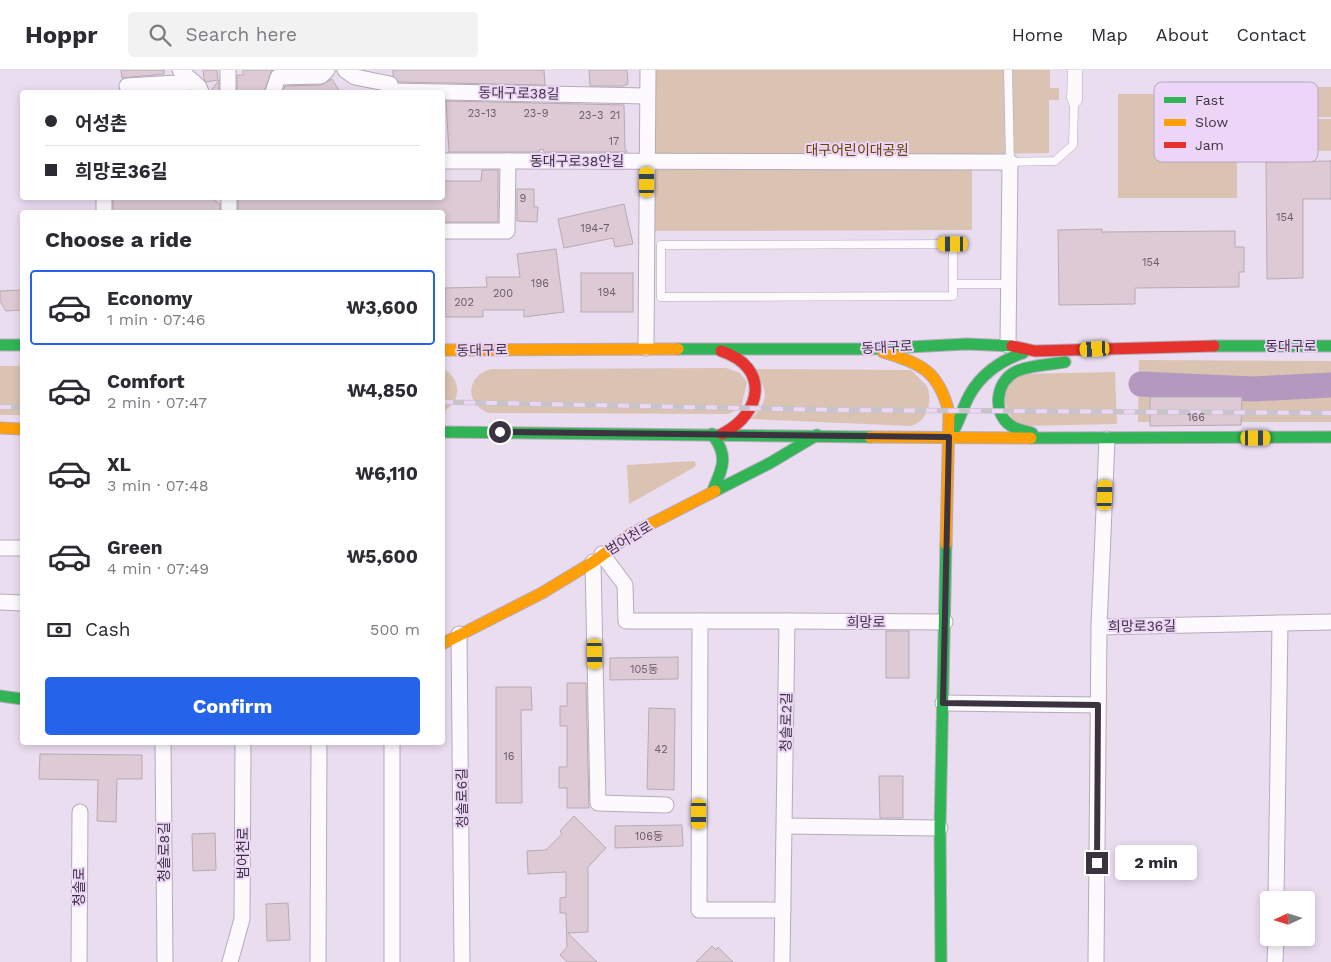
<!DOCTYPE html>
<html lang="en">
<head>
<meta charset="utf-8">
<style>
	:root { --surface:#fff; --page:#f2f2f3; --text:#2b2b33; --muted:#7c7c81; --line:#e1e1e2; --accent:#2563eb }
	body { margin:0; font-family:"Work Sans","Noto Sans KR",sans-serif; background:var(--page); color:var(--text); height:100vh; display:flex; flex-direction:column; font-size:19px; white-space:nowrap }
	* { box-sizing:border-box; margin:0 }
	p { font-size:16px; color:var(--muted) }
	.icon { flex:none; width:28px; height:28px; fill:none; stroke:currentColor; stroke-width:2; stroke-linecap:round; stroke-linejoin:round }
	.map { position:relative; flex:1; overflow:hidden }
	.details { position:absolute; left:20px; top:140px; width:425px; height:535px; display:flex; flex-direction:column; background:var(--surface); border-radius:5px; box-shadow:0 2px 8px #0003 }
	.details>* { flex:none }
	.guide { position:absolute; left:20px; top:20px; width:425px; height:110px; border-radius:5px; box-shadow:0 2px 8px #0003; display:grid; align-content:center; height:110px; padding:0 25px; background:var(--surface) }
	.needle { width:32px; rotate:266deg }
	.controls { position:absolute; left:1260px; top:821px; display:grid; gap:10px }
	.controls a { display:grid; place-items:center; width:55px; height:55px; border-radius:5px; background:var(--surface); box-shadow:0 2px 8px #0003; font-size:25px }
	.end { position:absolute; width:22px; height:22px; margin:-11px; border:6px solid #3c3341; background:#fff; box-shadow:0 0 0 2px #fff }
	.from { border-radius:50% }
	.bubble { position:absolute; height:35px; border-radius:5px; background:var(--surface); box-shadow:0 2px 8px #0003; font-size:16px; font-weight:700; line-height:35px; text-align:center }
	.car { position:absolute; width:15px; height:30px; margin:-15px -8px; border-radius:6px; box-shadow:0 0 4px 1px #0007; background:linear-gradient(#f5c518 24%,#345 0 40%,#f5c518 0 76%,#345 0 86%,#f5c518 0) }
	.guide b { display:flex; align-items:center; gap:18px; height:48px; font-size:19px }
	.guide b+b { border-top:1px solid var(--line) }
	.guide i { width:12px; height:12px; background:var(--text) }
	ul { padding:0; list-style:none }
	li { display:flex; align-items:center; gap:15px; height:75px; margin:0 10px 8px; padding:0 15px; border:2px solid transparent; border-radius:5px }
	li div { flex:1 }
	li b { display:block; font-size:19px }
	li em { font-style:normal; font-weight:700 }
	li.active { border-color:var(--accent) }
	li>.icon { width:45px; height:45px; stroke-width:1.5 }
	h2 { padding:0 25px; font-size:22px; line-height:60px }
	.pay { display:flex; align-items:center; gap:12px; height:55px; padding:0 25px; font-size:19px }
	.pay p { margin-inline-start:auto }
	.cta { display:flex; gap:10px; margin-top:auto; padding:10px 25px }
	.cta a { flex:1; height:58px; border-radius:5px; background:var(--accent); color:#fff; font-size:20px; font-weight:700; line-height:58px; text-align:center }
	header { display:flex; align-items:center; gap:30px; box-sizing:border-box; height:70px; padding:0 25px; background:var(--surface); border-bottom:1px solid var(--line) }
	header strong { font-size:24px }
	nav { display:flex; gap:28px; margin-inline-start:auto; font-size:18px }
	.search { width:350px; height:45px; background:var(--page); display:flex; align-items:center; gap:12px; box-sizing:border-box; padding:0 18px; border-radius:5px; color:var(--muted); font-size:19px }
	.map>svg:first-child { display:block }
</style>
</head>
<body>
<header>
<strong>Hoppr</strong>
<div class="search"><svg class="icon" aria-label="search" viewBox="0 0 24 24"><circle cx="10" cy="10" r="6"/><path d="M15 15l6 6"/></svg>Search here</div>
<nav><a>Home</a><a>Map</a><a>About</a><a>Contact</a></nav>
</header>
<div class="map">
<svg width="1331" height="892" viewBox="0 0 1331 892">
	<rect width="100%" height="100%" fill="#eaddf0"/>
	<!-- green -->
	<g fill="#dac3b2">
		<polygon points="654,0 1050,0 1050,18 1059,18 1059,30 1049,30 1049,83 972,84 972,160 655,161"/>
		<rect x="1258" y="17" width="73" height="30"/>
		<rect x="1118" y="24" width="119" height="104"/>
		<rect x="1252" y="49" width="79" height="32"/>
		<polygon points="1139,290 1331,291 1331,352 1138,352"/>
		<rect x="0" y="296" width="22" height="49"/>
		<path d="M726,298L740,303L747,312L741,338L728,344L489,343C464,335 466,304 492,299Z"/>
		<path d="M443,299C462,308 462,333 443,341Z"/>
		<path d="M754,299L911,300L927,316C933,332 928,352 910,356L751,349C770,329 768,322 754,299Z"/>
		<polygon points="1115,302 1117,354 1020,356 1014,353 1001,324 1019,304"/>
		<polygon points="695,391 696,395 693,398 629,434 627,395"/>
	</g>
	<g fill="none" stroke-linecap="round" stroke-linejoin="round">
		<!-- river -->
		<polyline stroke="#b498c0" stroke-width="25" points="1141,314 1253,319 1331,315"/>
	</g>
	<!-- building -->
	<g fill="#ddcad4" stroke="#b7aab2">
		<polygon points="121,0 164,0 164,4 122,8"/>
		<polygon points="203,0 217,0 218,10 206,12 204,9"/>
		<polygon points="243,0 272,0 264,22 237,22 237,5 243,5"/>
		<polygon points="393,0 544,0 545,15 399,12 393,6"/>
		<polygon points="589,0 627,0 628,14 623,16 590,16"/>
		<polygon points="332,9 340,22 283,22 285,16 321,15"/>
		<polygon points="219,10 219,22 210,22"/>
		<polygon points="446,31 624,35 625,79 627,82 544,82 543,79 539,80 539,82 449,82"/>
		<polygon points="1331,91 1331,129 1303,129 1303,208 1267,209 1266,92"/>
		<polygon points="482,100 498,100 498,152 442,152 442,142 238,142 238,128 442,128 442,111 481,111"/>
		<polygon points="517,119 534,119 534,137 538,137 537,152 517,151"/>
		<polygon points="113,128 211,128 220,134 220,142 113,142"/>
		<polygon points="624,134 633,174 615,177 613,168 564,178 558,149"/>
		<polygon points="1102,159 1102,162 1235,161 1235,177 1244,177 1244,202 1239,202 1239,217 1135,218 1135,234 1059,235 1058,160"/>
		<polygon points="556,179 564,242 524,247 524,240 483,240 483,247 445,247 445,218 487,217 486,207 520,207 517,184"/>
		<rect x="581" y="203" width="52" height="39"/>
		<polygon points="22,220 22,240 6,241 0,231 0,221"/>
		<polygon points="1150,327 1242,327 1241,355 1150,356"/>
		<rect x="886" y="561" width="23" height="47"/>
		<polygon points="678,587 678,609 610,610 610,588"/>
		<polygon points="567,613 586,613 589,738 567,738 567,718 559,718 559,697 567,697 567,656 560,656 560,636 567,636"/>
		<polygon points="496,617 531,617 532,640 521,640 522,733 496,733"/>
		<polygon points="649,638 675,639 674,720 647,719"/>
		<polygon points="40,684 142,685 142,709 117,709 116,752 97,751 98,710 39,709"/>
		<polygon points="879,706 903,706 903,748 880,748"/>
		<polygon points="574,746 606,778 588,797 588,862 568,863 597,892 567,892 560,885 567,877 566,843 560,843 560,828 566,827 566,802 528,804 527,781 546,780 562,764 560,761"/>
		<polygon points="682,755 683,776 615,778 615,756"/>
		<polygon points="215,763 216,800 193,801 192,764"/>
		<polygon points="288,833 290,870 267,871 266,834"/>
		<polygon points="712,876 716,880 718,877 733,892 696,892"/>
	</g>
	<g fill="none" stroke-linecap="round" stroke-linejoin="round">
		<defs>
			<g id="lane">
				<polyline points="1008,0 1010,92 1055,91 1073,75 1074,36"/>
				<polyline points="1072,0 1071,28 1074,36 1078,30 1078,0"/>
				<polyline points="953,214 953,226 661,227 661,175 953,174 953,214 1009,214"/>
			</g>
			<g id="street">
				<polyline points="180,0 199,17 201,22"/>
				<polyline points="228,0 228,22"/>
				<polyline points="345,0 355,7 390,14"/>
				<polyline points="127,16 194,12"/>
				<polyline points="390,21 647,26"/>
				<polyline points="273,22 278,7 321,6 327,0"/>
				<polyline points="442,91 1010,92 1008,275"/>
				<polyline points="104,128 104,142"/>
				<polyline points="229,128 229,142"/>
				<polyline points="442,161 507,161 508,91"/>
				<polyline points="646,278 648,0"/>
				<polyline points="0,478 22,478"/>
				<polyline points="602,484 625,515 626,551 787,551 782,892"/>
				<polyline points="593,492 598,733 666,735"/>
				<polyline points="0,532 22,533"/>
				<polyline points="700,551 699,840 783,840"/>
				<polyline points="787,551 945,552"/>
				<polyline points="1099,557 1331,552"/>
				<polyline points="459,564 462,892"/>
				<polyline points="943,633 1098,635"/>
				<polyline points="163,672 165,892"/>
				<polyline points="785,756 940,758"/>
				<polyline points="1276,830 1280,553"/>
				<polyline points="79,892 80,742"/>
				<polyline points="230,892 242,849 243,672"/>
				<polyline points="318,892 319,672"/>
				<polyline points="392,892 392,672"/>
				<polyline points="1096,892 1099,557 1107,369"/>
				<polyline points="1275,892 1276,868"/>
			</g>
			<g id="fast">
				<polyline points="0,275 22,275"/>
				<polyline points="1214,276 1331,276"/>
				<polyline points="678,279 870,279 967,274 1012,276"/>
				<polyline points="442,362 870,367"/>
				<path d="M1032,363C1025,361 1016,360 1010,355C992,342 996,312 1015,302C1028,295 1050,295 1065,292"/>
				<path d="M712,364C729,386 723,397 713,420"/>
				<path d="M951,365C959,353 962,339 969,326C980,305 1001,290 1023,283"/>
				<polyline points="1031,368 1331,367"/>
				<polyline points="715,421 770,393 817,365"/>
				<polyline points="0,626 22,629"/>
				<polyline points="941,892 940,758 946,474"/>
			</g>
			<g id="slow">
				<polyline points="442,280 678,279"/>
				<path d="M883,282C922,294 939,301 949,343L946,474"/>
				<polyline points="0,358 22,359"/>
				<polyline points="870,367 1031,368"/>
				<polyline points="442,574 542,523 593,492 631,464 715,421"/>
			</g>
			<g id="jam">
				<polyline points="1012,276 1035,281 1214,276"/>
				<path d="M721,281C770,297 763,343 722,364"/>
			</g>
		</defs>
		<!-- lane casing -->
		<use href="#lane" stroke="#b5aaba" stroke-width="9"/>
		<!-- street casing -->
		<use href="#street" stroke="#b5aaba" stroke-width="17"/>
		<!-- fast casing -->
		<use href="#fast" stroke="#b5aaba" stroke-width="13"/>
		<!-- slow casing -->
		<use href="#slow" stroke="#b5aaba" stroke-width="13"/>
		<!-- jam casing -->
		<use href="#jam" stroke="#b5aaba" stroke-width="13"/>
		<!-- lane -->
		<use href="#lane" stroke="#fcfafd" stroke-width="8"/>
		<!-- street -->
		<use href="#street" stroke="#fcfafd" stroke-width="15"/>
		<!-- fast -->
		<use href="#fast" stroke="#30b455" stroke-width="11"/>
		<!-- slow -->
		<use href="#slow" stroke="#ff9f0a" stroke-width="11"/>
		<!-- jam -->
		<use href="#jam" stroke="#e5322d" stroke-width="11"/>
		<defs>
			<g id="rail">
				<polyline points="442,332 835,340 1331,343"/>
				<polyline points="0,337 22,337"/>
			</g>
		</defs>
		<!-- rail casing -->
		<use href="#rail" stroke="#c8c4c9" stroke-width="5.5"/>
		<!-- rail -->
		<use href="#rail" stroke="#edd5f8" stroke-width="4" stroke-dasharray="11" stroke-linecap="butt"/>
	</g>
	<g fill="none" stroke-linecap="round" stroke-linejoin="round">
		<!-- route -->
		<polyline stroke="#3c3341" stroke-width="6" points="500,362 949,367 943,633 1098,635 1097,793"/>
	</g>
	<g text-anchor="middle" stroke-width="4" stroke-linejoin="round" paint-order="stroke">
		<!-- number labels -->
		<g font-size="11" fill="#675b68">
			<text x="482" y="47">23-13</text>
			<text x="536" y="47">23-9</text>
			<text x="591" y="49">23-3</text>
			<text x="615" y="49">21</text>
			<text x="614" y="75">17</text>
			<text x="523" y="132">9</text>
			<text x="1285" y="151">154</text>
			<text x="595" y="162">194-7</text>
			<text x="1151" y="196">154</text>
			<text x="540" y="217">196</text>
			<text x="607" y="226">194</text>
			<text x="503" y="227">200</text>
			<text x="464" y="236">202</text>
			<text x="1196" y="351">166</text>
			<text x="644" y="603">105동</text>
			<text x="661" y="683">42</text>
			<text x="509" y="690">16</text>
			<text x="649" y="770">106동</text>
		</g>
		<!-- street labels -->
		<g font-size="14" fill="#3c3341" stroke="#edd5f8">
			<text transform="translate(519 23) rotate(1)" y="5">동대구로38길</text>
			<text x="577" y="96">동대구로38안길</text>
			<text x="1291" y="281">동대구로</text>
			<text transform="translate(887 277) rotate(-3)" y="5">동대구로</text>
			<text transform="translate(482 280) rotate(-1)" y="5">동대구로</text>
			<text transform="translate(629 468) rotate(-31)" y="5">범어천로</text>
			<text x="866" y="557">희망로</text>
			<text transform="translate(1142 556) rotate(-1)" y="5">희망로36길</text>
			<text transform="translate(786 652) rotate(-89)" y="5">청솔로2길</text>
			<text transform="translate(462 728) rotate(-91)" y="5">청솔로6길</text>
			<text transform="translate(164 782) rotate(-90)" y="5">청솔로8길</text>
			<text transform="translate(243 783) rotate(-90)" y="5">범어천로</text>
			<text transform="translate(79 817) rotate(-90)" y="5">청솔로</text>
		</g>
		<!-- park labels -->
		<g font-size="14" fill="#694500" stroke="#edd5f8">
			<text x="857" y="85">대구어린이대공원</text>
		</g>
	</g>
	<!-- legend -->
	<rect x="1154" y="12" width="164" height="80" rx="8" fill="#edd5f8" stroke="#b8a4c1" stroke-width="1"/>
	<rect x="1164" y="27" width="22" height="6" fill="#30b455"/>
	<rect x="1164" y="49" width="22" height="7" fill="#ff9f0a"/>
	<rect x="1164" y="72" width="22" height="6" fill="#e5322d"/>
	<g font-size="14" fill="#3c3341">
		<text x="1195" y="35">Fast</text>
		<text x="1195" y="57">Slow</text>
		<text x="1195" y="80">Jam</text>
	</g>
</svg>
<div class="controls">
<a><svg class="needle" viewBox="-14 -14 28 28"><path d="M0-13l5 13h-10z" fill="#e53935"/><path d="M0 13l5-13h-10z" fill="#7c7c81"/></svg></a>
</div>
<i class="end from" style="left:500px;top:362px"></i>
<i class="end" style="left:1097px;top:793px"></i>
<div class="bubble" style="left:1115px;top:775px;width:82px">2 min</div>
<i class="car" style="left:647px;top:112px;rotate:0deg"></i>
<i class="car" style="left:953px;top:174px;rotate:270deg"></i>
<i class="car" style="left:1095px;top:279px;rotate:267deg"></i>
<i class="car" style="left:1256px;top:368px;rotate:90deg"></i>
<i class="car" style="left:1105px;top:425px;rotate:2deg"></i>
<i class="car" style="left:595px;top:584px;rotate:179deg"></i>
<i class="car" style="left:699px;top:744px;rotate:180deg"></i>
<div class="guide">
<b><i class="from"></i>어성촌</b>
<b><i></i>희망로36길</b>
</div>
<section class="details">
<h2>Choose a ride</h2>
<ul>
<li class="active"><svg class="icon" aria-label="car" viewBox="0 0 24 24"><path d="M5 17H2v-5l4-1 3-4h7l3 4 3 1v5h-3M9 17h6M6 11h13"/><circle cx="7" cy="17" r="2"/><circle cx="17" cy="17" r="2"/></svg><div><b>Economy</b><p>1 min · 07:46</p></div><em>₩3,600</em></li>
<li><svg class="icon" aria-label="car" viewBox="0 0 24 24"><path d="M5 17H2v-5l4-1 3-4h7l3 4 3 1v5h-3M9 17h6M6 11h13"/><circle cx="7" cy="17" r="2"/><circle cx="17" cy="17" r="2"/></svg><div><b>Comfort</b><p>2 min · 07:47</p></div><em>₩4,850</em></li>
<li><svg class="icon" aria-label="car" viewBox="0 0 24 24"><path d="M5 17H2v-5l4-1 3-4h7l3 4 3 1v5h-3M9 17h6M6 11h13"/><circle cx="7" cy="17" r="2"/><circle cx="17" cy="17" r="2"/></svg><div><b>XL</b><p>3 min · 07:48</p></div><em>₩6,110</em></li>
<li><svg class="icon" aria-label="car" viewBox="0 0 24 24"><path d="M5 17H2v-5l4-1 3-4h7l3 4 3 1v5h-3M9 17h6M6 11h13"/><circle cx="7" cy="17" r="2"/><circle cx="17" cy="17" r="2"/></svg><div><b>Green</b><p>4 min · 07:49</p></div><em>₩5,600</em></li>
</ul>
<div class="pay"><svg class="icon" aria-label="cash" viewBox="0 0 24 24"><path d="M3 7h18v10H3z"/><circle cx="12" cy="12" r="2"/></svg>Cash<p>500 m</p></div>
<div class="cta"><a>Confirm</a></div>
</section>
</div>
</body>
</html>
